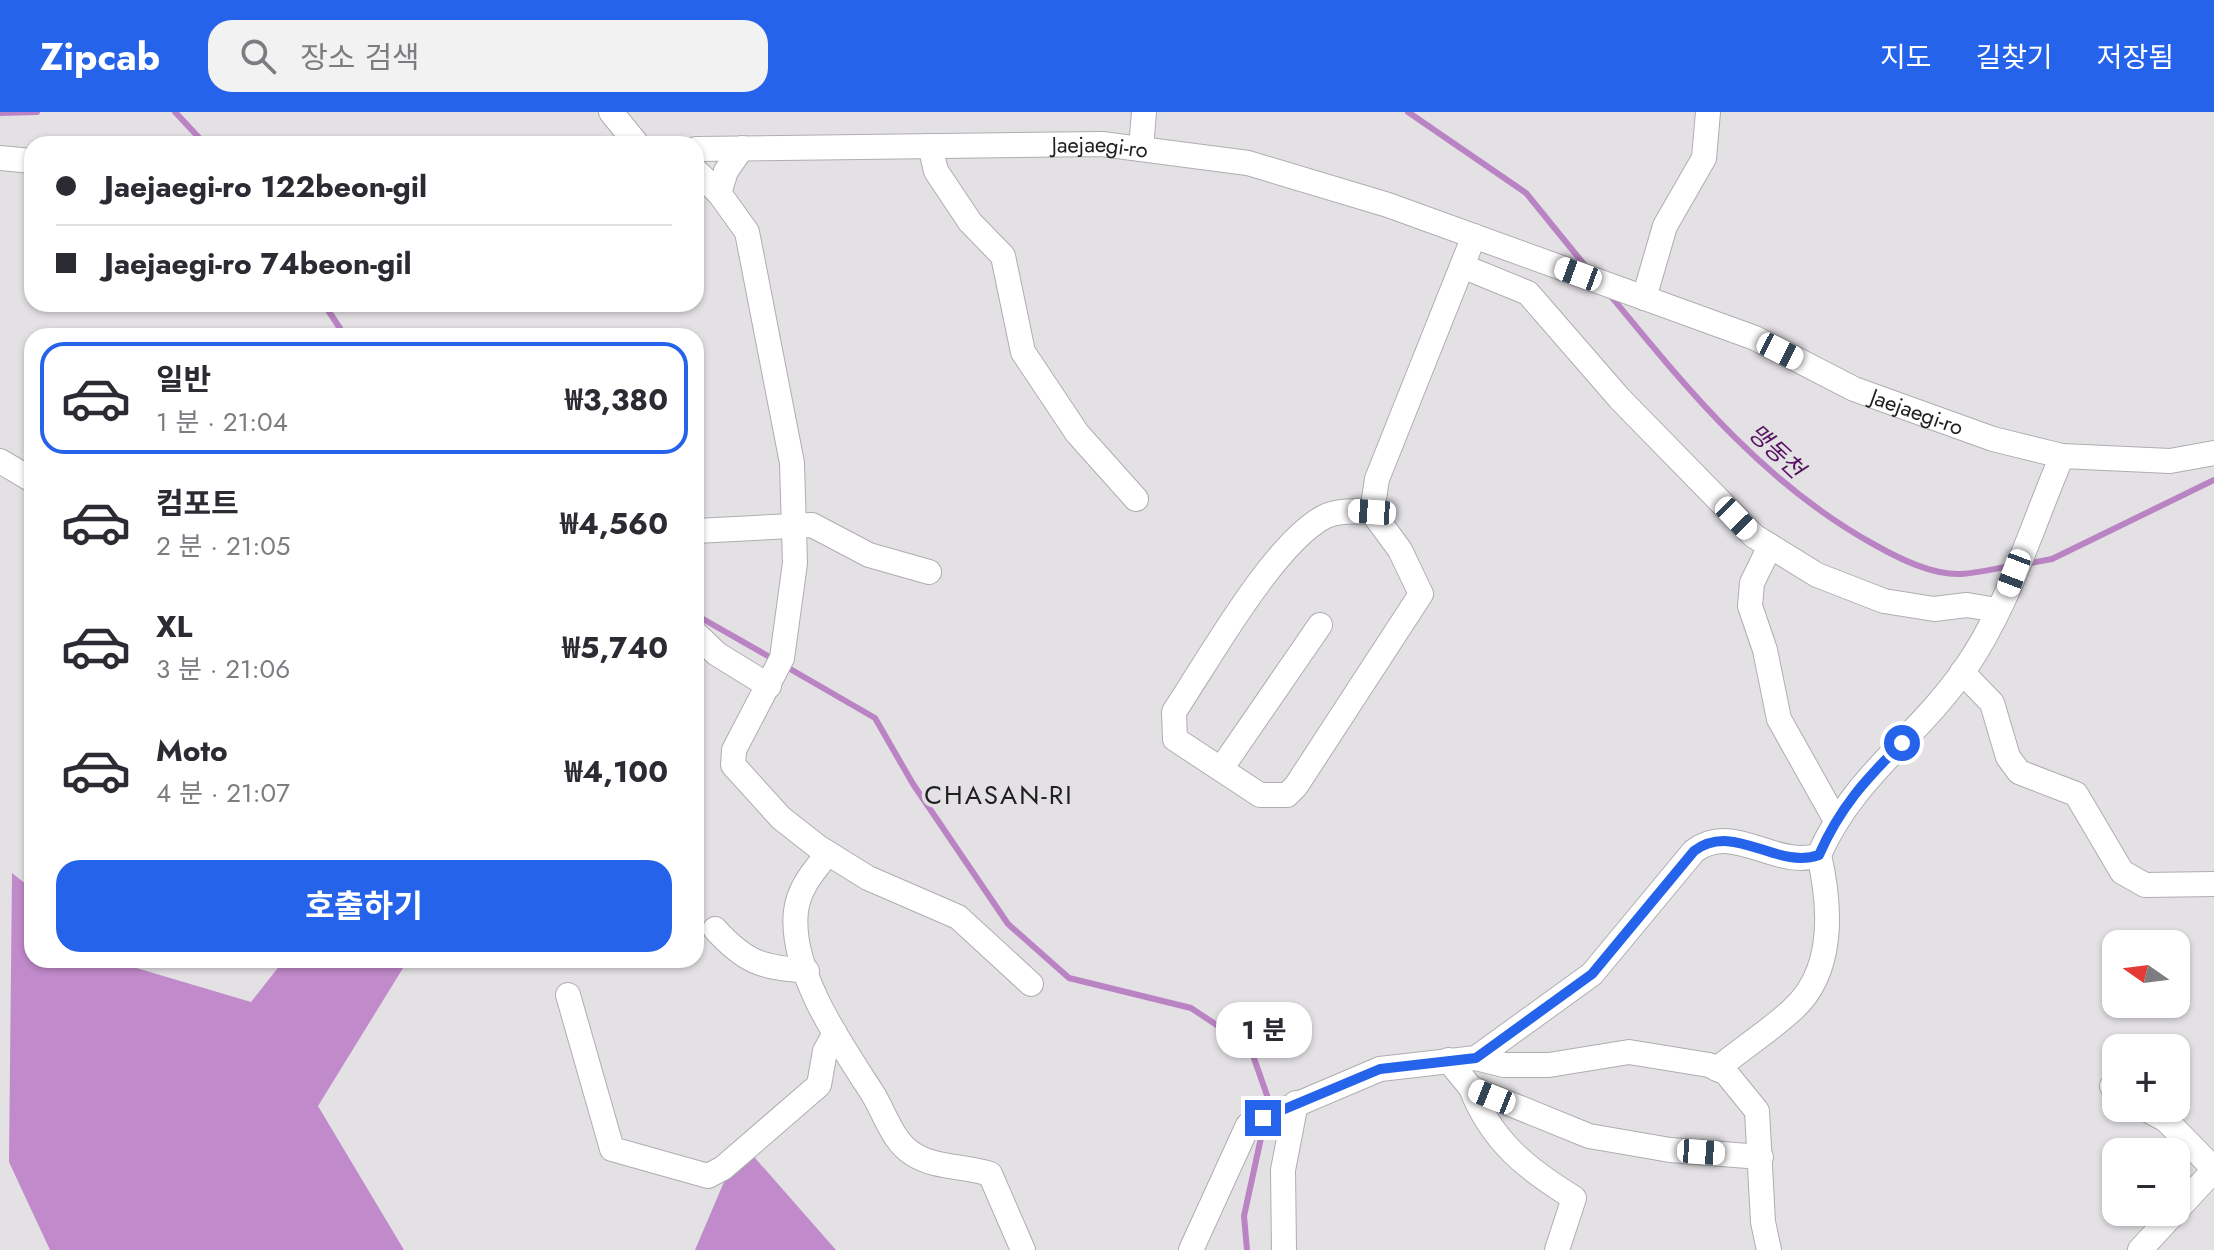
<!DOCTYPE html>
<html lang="ko">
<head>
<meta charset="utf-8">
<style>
	:root { --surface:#fff; --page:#f2f2f3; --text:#2b2b33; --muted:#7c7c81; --line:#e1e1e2; --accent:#2563eb }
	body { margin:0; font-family:Jost,"Noto Sans KR",sans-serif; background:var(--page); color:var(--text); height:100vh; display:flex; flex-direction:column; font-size:30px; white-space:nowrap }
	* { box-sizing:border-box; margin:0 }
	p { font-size:26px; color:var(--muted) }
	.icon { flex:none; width:44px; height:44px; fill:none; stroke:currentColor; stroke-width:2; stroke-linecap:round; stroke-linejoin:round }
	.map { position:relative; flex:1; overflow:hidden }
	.drawer { position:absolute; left:24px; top:216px; width:680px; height:640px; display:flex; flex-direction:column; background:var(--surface); border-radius:24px; box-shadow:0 2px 6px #0004 }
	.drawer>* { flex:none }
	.top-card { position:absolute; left:24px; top:24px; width:680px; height:176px; border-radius:24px; box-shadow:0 2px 6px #0004; display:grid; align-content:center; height:176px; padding:0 32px; background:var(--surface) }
	.needle { width:52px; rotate:284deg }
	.buttons { position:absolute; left:2102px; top:818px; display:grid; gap:16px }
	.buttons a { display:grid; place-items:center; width:88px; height:88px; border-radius:16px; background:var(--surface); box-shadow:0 2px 6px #0004; font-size:40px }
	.end { position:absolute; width:36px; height:36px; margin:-18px; border:10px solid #2563eb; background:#fff; box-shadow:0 0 0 4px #fff }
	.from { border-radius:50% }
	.bubble { position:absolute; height:56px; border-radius:24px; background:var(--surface); box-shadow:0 2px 6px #0004; font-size:26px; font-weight:700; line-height:56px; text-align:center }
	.car { position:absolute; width:24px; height:48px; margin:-24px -12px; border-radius:10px; box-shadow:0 0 6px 2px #0007; background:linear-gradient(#fff 24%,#345 0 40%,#fff 0 76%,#345 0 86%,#fff 0) }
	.top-card b { display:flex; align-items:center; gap:28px; height:76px; font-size:30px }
	.top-card b+b { border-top:2px solid var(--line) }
	.top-card i { width:20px; height:20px; background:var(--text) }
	ul { padding:14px 0 0; list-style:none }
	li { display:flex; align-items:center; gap:24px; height:112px; margin:0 16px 12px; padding:0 16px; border:4px solid transparent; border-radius:24px }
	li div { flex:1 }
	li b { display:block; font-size:30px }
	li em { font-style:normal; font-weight:700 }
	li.on { border-color:var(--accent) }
	li>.icon { width:72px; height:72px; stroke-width:1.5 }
	.button { display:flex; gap:16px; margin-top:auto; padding:16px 32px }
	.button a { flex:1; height:92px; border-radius:24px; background:var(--accent); color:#fff; font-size:32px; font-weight:700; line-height:92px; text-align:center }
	header { display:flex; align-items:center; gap:48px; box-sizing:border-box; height:112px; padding:0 40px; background:var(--accent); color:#fff }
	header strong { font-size:38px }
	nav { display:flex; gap:44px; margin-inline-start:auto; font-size:28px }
	.search { width:560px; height:72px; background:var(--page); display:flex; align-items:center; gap:20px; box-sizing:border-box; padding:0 28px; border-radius:24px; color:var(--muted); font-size:30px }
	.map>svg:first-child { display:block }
</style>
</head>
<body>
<header>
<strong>Zipcab</strong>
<div class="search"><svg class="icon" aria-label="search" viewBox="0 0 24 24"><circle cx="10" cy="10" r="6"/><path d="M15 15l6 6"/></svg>장소 검색</div>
<nav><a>지도</a><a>길찾기</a><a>저장됨</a></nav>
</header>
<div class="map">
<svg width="2214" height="1138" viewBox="0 0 2214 1138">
	<rect width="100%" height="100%" fill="#e3e1e4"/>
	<!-- forest -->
	<g fill="#c18acb">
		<polygon points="12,761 32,777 32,848 124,848 133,855 251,890 284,848 408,848 318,994 404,1138 50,1138 9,1050"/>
		<polygon points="741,1030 836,1138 695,1138"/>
	</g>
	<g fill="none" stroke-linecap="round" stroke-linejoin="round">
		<!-- stream -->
		<g stroke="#ba83c3" stroke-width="6">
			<polyline points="175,0 205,32"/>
			<polyline points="1408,0 1526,81 1587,156"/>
			<polyline points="0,1 37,0"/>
			<path d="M1610,183C1689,279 1764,372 1875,433C1900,447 1932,463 1961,462C1977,461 1994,457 2010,454"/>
			<polyline points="324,192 345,224"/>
			<polyline points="2025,452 2052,447 2214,368"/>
			<polyline points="696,503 775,548"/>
			<polyline points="785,554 875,606 913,672 1008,812 1069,866 1191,896 1250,935 1269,989 1267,997"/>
			<polyline points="1247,1138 1244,1104 1264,1012"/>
		</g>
		<defs>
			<g id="minor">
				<polyline points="611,0 637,32"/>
				<polyline points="930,34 936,59 970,110 1003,144 1023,240 1077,321 1136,387"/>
				<path id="s1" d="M696,37L1102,32L1248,51L1388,93L1755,226L1854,277L1993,327L2062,344L2170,349L2214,341"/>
				<polyline points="1141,37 1144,0"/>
				<polyline points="0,46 32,49"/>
				<polyline points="696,59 719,81 747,120 792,351 795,451 782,546 734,638 733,653 781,706 818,735 868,766 958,805 1031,872"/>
				<polyline points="719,81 726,59 742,36"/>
				<polyline points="1462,154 1528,181 1620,287 1754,424 1817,463 1884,489 1934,497 1967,493 1997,498"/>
				<polyline points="1644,186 1665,114 1704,46 1708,0"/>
				<polyline points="0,349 32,368"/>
				<path d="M1372,400C1357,399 1337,398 1324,405C1273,432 1208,549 1174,600L1175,627L1260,683H1287L1296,674L1421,482L1400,438L1372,400L1377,367L1474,124"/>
				<polyline points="696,419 812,413 869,443 929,460"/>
				<polyline points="1770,434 1752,471 1750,494 1765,538 1779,607 1835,707"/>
				<polyline points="696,522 717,542 769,574"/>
				<polyline points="1962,560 1992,591 2008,645 2019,660 2076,682 2122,760 2145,773 2214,772"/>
				<polyline points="1221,657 1320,513"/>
				<path d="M828,741C814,759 799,775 796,799C789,859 842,934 873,982C885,1002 893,1030 913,1042C934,1056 966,1054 990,1062L1023,1138"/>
				<path d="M1819,743C1852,667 1915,627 1962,561C2008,497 2031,416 2062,344"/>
				<path d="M715,817C746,851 761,855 807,859"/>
				<polyline points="568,883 612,1037 708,1064 723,1056 819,973 825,939 835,921"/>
				<polyline points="1476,946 1504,953 1549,953 1629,940 1709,953 1726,961 1757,999 1763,1110 1769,1138"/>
				<polyline points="1448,948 1471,976 1589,1024 1670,1038 1761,1045"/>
				<path d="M1717,957C1741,937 1768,920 1791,899C1835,861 1831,795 1819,743"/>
				<polyline points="2112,974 2116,978"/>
				<path d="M1471,976C1491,1029 1528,1058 1574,1086L1557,1138"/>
				<polyline points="2144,996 2166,1008 2214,1057"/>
				<polyline points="2176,1099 2214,1058"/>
				<path d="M1191,1138L1248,1013L1380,957L1476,946L1592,862L1694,739C1734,709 1776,758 1819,743"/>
				<polyline points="1284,1138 1283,1058 1296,991"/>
				<polyline points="2140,1138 2175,1100"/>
			</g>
		</defs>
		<!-- minor casing -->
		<use href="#minor" stroke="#afadb0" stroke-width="26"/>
		<!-- minor -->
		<use href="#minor" stroke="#fff" stroke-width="24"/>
	</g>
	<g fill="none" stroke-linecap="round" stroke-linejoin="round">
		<!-- route -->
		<path stroke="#2563eb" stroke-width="10" d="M1263,1006L1380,957L1476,946L1592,862L1694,739C1734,709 1776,758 1819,743C1840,695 1866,667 1902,631"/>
	</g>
	<g text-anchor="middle" stroke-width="7" stroke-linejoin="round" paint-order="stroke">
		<!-- street labels -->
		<g font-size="22" fill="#212021" stroke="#e3e1e4">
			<text dy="8" stroke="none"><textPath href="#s1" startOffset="404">Jaejaegi-ro</textPath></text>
			<text dy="8" stroke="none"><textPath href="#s1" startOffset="1268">Jaejaegi-ro</textPath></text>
		</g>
		<!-- water labels -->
		<g font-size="24" font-style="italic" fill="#561262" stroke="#e3e1e4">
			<text transform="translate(1776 339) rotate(43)" y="8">맹동천</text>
		</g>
		<!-- quarter labels -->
		<g font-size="26" letter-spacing="2" fill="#212021" stroke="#e3e1e4">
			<text x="999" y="692">CHASAN-RI</text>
		</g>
	</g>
</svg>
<div class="buttons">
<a><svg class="needle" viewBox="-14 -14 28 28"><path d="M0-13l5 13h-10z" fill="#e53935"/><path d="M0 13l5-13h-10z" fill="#7c7c81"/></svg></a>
<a>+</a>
<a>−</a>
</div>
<i class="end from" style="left:1902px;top:631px"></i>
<i class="end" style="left:1263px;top:1006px"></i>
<div class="bubble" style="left:1216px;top:890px;width:96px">1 분</div>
<i class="car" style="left:1578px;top:162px;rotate:290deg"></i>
<i class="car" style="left:1780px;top:239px;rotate:117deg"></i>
<i class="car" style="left:1372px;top:400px;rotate:274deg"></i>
<i class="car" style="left:1736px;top:406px;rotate:136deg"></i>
<i class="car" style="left:2014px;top:461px;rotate:201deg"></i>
<i class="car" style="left:1492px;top:985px;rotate:292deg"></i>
<i class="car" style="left:1701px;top:1040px;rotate:94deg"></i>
<div class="top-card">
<b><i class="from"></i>Jaejaegi-ro 122beon-gil</b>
<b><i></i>Jaejaegi-ro 74beon-gil</b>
</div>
<section class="drawer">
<ul>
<li class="on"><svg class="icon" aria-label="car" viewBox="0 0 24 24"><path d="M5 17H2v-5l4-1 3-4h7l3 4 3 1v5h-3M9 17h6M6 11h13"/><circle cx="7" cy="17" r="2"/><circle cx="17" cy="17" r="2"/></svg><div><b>일반</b><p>1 분 · 21:04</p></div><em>₩3,380</em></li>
<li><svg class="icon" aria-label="car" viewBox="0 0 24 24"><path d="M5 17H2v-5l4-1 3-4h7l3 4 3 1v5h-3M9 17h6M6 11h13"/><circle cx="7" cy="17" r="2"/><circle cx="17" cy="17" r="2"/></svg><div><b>컴포트</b><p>2 분 · 21:05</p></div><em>₩4,560</em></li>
<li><svg class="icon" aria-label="car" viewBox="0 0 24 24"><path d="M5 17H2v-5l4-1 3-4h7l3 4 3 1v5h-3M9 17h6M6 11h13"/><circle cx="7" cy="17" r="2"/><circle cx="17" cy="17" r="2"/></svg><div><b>XL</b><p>3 분 · 21:06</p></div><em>₩5,740</em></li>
<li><svg class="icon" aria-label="car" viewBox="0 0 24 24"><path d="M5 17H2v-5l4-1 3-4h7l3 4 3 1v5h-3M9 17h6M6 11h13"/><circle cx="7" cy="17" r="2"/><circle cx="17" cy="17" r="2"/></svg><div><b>Moto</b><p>4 분 · 21:07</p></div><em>₩4,100</em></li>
</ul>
<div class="button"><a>호출하기</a></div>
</section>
</div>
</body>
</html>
